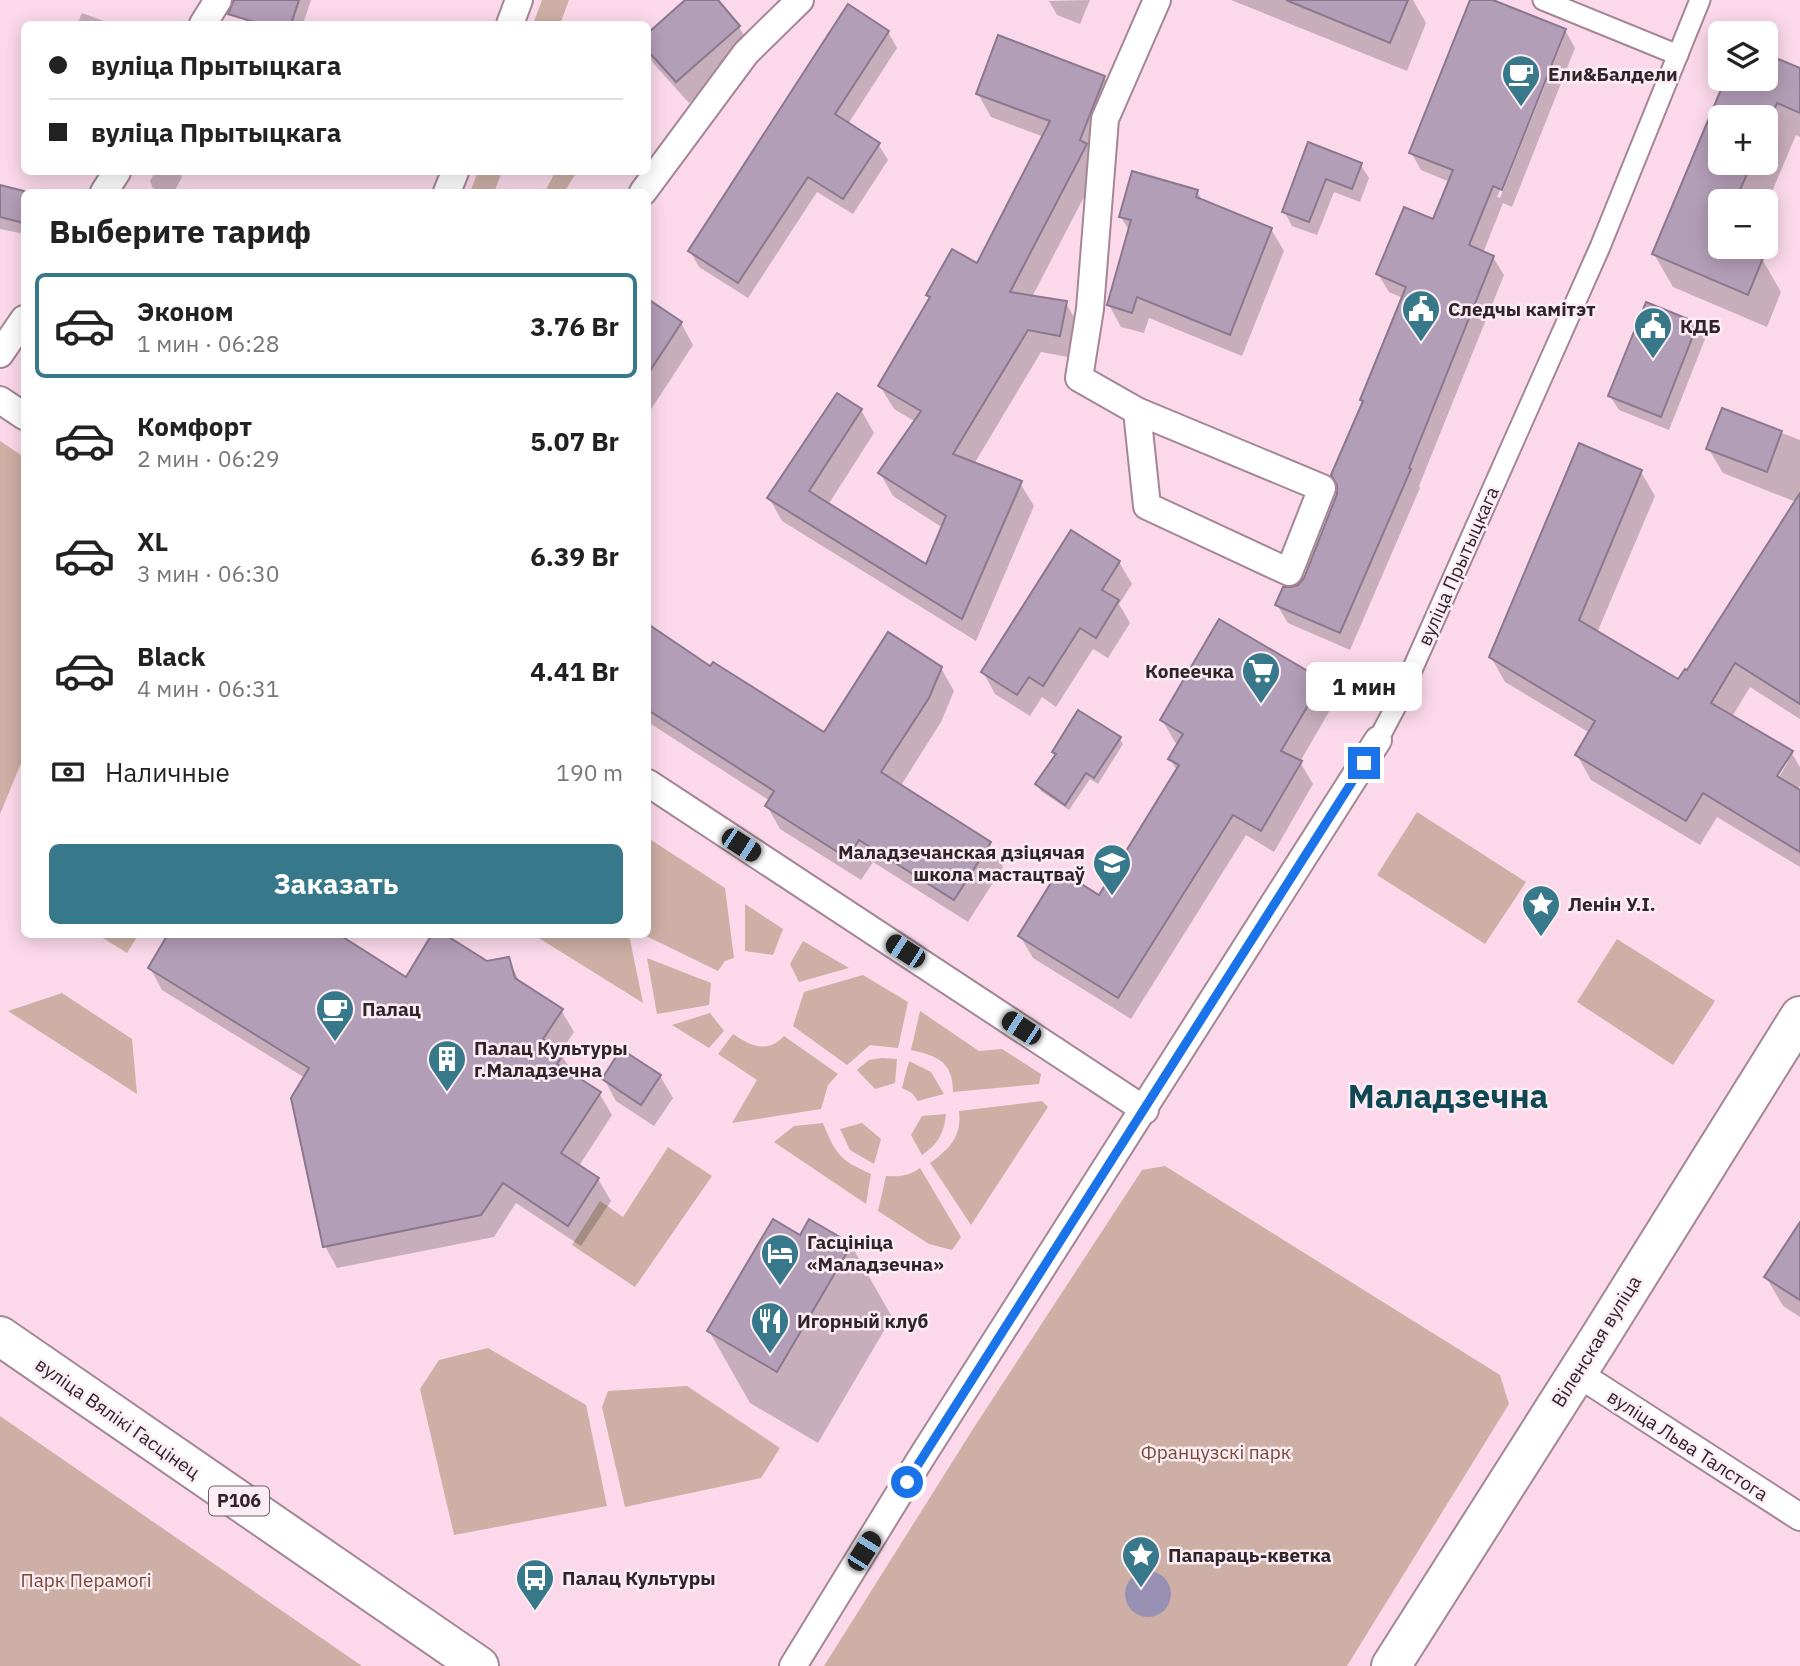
<!DOCTYPE html>
<html lang="ru">
<head>
<meta charset="utf-8">
<style>
	:root { --surface:#fff; --page:#f6f6f6; --text:#222; --muted:#767676; --line:#e0e0e0; --accent:#37798b }
	body { margin:0; font-family:"IBM Plex Sans",sans-serif; background:var(--page); color:var(--text); height:100vh; display:flex; flex-direction:column; font-size:26px; white-space:nowrap }
	* { box-sizing:border-box; margin:0 }
	p { font-size:23px; color:var(--muted) }
	.icon { flex:none; width:38px; height:38px; fill:none; stroke:currentColor; stroke-width:2; stroke-linecap:round; stroke-linejoin:round }
	.map { position:relative; flex:1; overflow:hidden }
	.details { position:absolute; left:21px; top:189px; width:630px; height:749px; display:flex; flex-direction:column; background:var(--surface); border-radius:10px; box-shadow:0 4px 18px #0003 }
	.details>* { flex:none }
	.top-card { position:absolute; left:21px; top:21px; width:630px; height:154px; border-radius:10px; box-shadow:0 4px 18px #0003; display:grid; align-content:center; height:154px; padding:0 28px; background:var(--surface) }
	.tools { position:absolute; left:1708px; top:21px; display:grid; gap:14px }
	.tools a { display:grid; place-items:center; width:70px; height:70px; border-radius:10px; background:var(--surface); box-shadow:0 4px 18px #0003; font-size:35px }
	.end { position:absolute; width:32px; height:32px; margin:-16px; border:9px solid #1a73e8; background:#fff; box-shadow:0 0 0 4px #fff }
	.from { border-radius:50% }
	.bubble { position:absolute; height:49px; border-radius:10px; background:var(--surface); box-shadow:0 4px 18px #0003; font-size:23px; font-weight:700; line-height:49px; text-align:center }
	.car { position:absolute; width:21px; height:42px; margin:-21px -10px; border-radius:9px; box-shadow:0 0 5px 2px #0007; background:linear-gradient(#222 24%,#8ab4d8 0 40%,#222 0 76%,#8ab4d8 0 86%,#222 0) }
	.top-card b { display:flex; align-items:center; gap:24px; height:66px; font-size:26px }
	.top-card b+b { border-top:2px solid var(--line) }
	.top-card i { width:18px; height:18px; background:var(--text) }
	ul { padding:0; list-style:none }
	li { display:flex; align-items:center; gap:21px; height:105px; margin:0 14px 10px; padding:0 14px; border:4px solid transparent; border-radius:10px }
	li div { flex:1 }
	li b { display:block; font-size:26px }
	li em { font-style:normal; font-weight:700 }
	li.active { border-color:var(--accent) }
	li>.icon { width:63px; height:63px; stroke-width:1.5 }
	h2 { padding:0 28px; font-size:32px; line-height:84px }
	.pay { display:flex; align-items:center; gap:18px; height:77px; padding:0 28px; font-size:26px }
	.pay p { margin-inline-start:auto }
	.primary-button { display:flex; gap:14px; margin-top:auto; padding:14px 28px }
	.primary-button a { flex:1; height:80px; border-radius:10px; background:var(--accent); color:#fff; font-size:28px; font-weight:700; line-height:80px; text-align:center }
	.map>svg:first-child { display:block }
</style>
</head>
<body>
<div class="map">
<svg width="1800" height="1666" viewBox="0 0 1800 1666">
	<rect width="100%" height="100%" fill="#fbd9ea"/>
	<!-- green -->
	<g fill="#cdafa5">
		<polygon points="542,0 569,0 560,24 533,24"/>
		<polygon points="478,172 502,172 494,192 470,192"/>
		<polygon points="555,172 577,172 564,192 545,192"/>
		<polygon points="0,441 24,457 24,756 0,814"/>
		<polygon points="1417,812 1526,882 1485,944 1377,875"/>
		<polygon points="648,838 725,888 734,958 725,961 718,971 644,935 648,934"/>
		<polygon points="745,904 783,929 773,955 745,951"/>
		<polygon points="98,935 138,935 127,953"/>
		<polygon points="534,935 629,935 643,1003"/>
		<polygon points="1617,939 1715,1001 1673,1065 1577,1002"/>
		<polygon points="803,941 849,968 799,982 790,964"/>
		<polygon points="647,958 711,983 709,1005 657,1014"/>
		<polygon points="863,975 908,1002 898,1048 870,1045 847,1065 793,1026 804,992"/>
		<polygon points="62,993 132,1039 137,1094 8,1011"/>
		<path d="M920,1011L979,1051L1002,1049L1041,1074L1039,1084L953,1092C953,1062 938,1056 911,1050Z"/>
		<polygon points="710,1013 724,1031 709,1048 672,1025"/>
		<path d="M733,1034C751,1046 767,1054 784,1036L838,1074L828,1085L821,1109L732,1123L757,1080L718,1054Z"/>
		<polygon points="882,1058 897,1059 895,1083 875,1089 857,1070 869,1060"/>
		<polygon points="909,1061 931,1072 944,1094 918,1101 912,1093 902,1088"/>
		<path d="M1042,1101L1048,1107L971,1225L930,1163C949,1149 962,1137 959,1111Z"/>
		<path d="M946,1114C944,1133 938,1144 922,1155L911,1135L922,1116Z"/>
		<path d="M823,1123C836,1155 840,1160 871,1174L866,1204L774,1142L794,1126Z"/>
		<polygon points="862,1123 881,1139 874,1164 850,1150 840,1129"/>
		<polygon points="668,1147 712,1176 635,1287 572,1245 600,1201 623,1217"/>
		<polygon points="1165,1166 1500,1375 1509,1404 1347,1666 824,1666 973,1429 1142,1170"/>
		<path d="M920,1168L961,1237L952,1250L929,1244L878,1211L886,1176C899,1177 909,1176 920,1168Z"/>
		<polygon points="488,1348 586,1405 607,1506 454,1535 420,1389 439,1360"/>
		<polygon points="687,1386 780,1448 761,1478 625,1507 602,1407 608,1391"/>
		<polygon points="0,1416 362,1666 0,1666"/>
	</g>
	<!-- water -->
	<circle fill="#9890b2" cx="1148" cy="1594" r="23"/>
	<!-- shadow -->
	<g fill="#0003" fill-rule="evenodd">
		<polygon points="250,0 311,0 303,24 248,24 245,18"/>
		<polygon points="687,0 715,0 739,27 751,48 689,103 653,63 648,53 648,35"/>
		<polygon points="1090,0 1080,24 1057,15 1049,1"/>
		<polygon points="1231,0 1413,0 1426,23 1407,71"/>
		<path d="M1472,0H1488L1565,30L1575,48L1512,207L1503,203L1483,253L1493,257L1504,275L1419,486L1420,488L1350,650L1288,623L1277,605L1305,579L1338,494L1364,402L1403,298L1389,292L1378,274L1434,221L1450,182L1421,170L1411,152ZM1560,40H1563L1500,198L1497,197Z"/>
		<polygon points="82,13 112,24 77,24"/>
		<polygon points="888,32 897,48 848,124 878,144 888,160 853,214 817,192 748,298 699,267 690,251"/>
		<path d="M1766,56L1799,70L1800,67V137L1796,135L1766,206V201H1720V247H1748L1746,251L1762,259L1781,292L1767,327L1673,287L1654,254L1728,79H1766ZM1720,117H1766V163H1720Z"/>
		<polygon points="1104,77 1117,100 1099,168 1032,297 1066,303 1079,326 1073,358 1041,352 974,464 1020,483 1034,506 976,641 782,521 769,498 861,410 874,433 828,505 927,567 943,528 893,496 880,473 916,422 894,409 880,386 931,299 928,295 977,265 1044,137 991,117 978,94"/>
		<polygon points="1309,145 1360,164 1369,178 1360,202 1334,192 1317,235 1292,226 1284,211"/>
		<polygon points="155,172 179,172 182,177 174,192 162,192 153,188 150,181"/>
		<polygon points="0,186 25,192 24,234 0,229"/>
		<polygon points="1197,191 1203,202 1271,229 1284,251 1242,356 1149,318 1144,333 1121,327 1109,305 1130,232 1121,217"/>
		<polygon points="648,301 681,323 693,345 648,414"/>
		<polygon points="1697,325 1705,339 1669,430 1619,410 1610,396"/>
		<path d="M1723,410L1800,440V719L1750,687L1732,717L1791,752L1800,767V786L1797,791L1800,792V867L1717,817L1700,845L1591,780L1577,755L1590,733L1505,682L1491,657L1641,472L1655,496L1597,633L1679,682L1687,673L1796,502L1723,473L1708,448ZM1784,762H1788L1774,785L1771,783Z"/>
		<polygon points="1119,562 1132,584 1119,604 1130,623 1108,658 1093,649 1056,707 1042,697 1030,716 995,694 983,672"/>
		<polygon points="648,627 711,668 825,735 941,668 954,691 941,722 900,787 989,843 1003,867 968,922 873,862 861,880 780,829 767,806 770,801 648,722"/>
		<polygon points="1322,681 1334,703 1300,762 1313,784 1274,852 1246,835 1131,1019 1033,958 1020,936 1099,897 1178,772 1170,759 1179,745 1175,742 1162,720"/>
		<polygon points="1119,738 1123,744 1098,784 1090,779 1069,810 1041,791 1037,784 1056,756 1054,752"/>
		<polygon points="508,959 521,984 561,1010 574,1032 560,1053 575,1076 599,1093 612,1115 579,1166 598,1179 611,1201 581,1246 516,1203 494,1237 337,1268 325,1246 305,1078 162,990 150,968 406,979"/>
		<polygon points="660,1076 673,1098 654,1126 616,1101 604,1079"/>
		<polygon points="1800,1225 1800,1317 1783,1306 1766,1277"/>
		<polygon points="800,1237 851,1245 892,1317 818,1443 750,1403 709,1331"/>
	</g>
	<!-- building -->
	<g fill="#b39eb7" stroke="#8b778e" stroke-width="2">
		<polygon points="234,0 299,0 291,24 261,24 228,14"/>
		<polygon points="685,0 718,0 740,26 676,82 648,51 648,33"/>
		<polygon points="1286,0 1408,0 1390,43"/>
		<polygon points="1470,0 1493,0 1566,29 1502,190 1493,186 1469,245 1494,256 1409,468 1411,469 1340,633 1275,605 1283,587 1291,587 1298,585 1304,578 1337,494 1337,485 1331,475 1363,401 1360,400 1406,287 1376,274 1404,207 1433,219 1453,170 1409,153"/>
		<polygon points="848,4 889,31 835,114 880,143 843,199 808,177 738,283 688,251"/>
		<polygon points="998,35 1105,76 1080,140 1087,144 1010,292 1067,301 1060,336 1028,330 953,454 1022,481 962,619 767,498 837,393 862,409 809,491 926,564 946,516 878,473 921,411 878,386 930,297 926,295 952,249 977,263 1050,121 976,94"/>
		<polygon points="1766,54 1800,68 1800,113 1777,103 1766,130 1766,117 1720,117 1720,163 1752,163 1735,201 1720,201 1720,247 1742,247 1763,258 1748,295 1652,254 1725,80 1722,79 1766,79"/>
		<polygon points="1308,142 1362,163 1352,189 1326,179 1309,222 1282,212"/>
		<polygon points="1132,171 1198,190 1196,197 1272,228 1230,335 1137,297 1132,313 1107,305 1131,220 1119,217"/>
		<polygon points="0,185 24,191 24,223 0,217"/>
		<polygon points="648,299 682,322 648,374"/>
		<polygon points="1646,302 1698,323 1661,417 1608,396"/>
		<polygon points="1722,408 1782,431 1767,472 1706,449"/>
		<polygon points="1579,443 1642,470 1579,620 1678,679 1685,669 1687,670 1800,493 1800,704 1735,663 1711,703 1793,751 1777,776 1800,790 1800,852 1703,793 1686,821 1575,755 1595,721 1489,657"/>
		<polygon points="1071,530 1120,561 1102,590 1119,600 1096,638 1080,628 1043,686 1029,677 1017,695 981,672"/>
		<polygon points="1219,619 1323,680 1281,751 1302,761 1261,831 1233,815 1118,998 1018,936 1059,870 1099,895 1179,765 1168,759 1183,734 1160,720"/>
		<polygon points="648,624 710,666 713,662 824,732 888,632 942,667 929,698 881,772 991,842 954,900 859,840 847,858 765,806 774,791 648,710"/>
		<polygon points="1078,710 1121,737 1094,778 1086,773 1065,805 1035,784 1056,754 1052,752"/>
		<polygon points="168,934 338,934 406,977 432,934 444,934 487,961 509,957 515,978 563,1009 543,1039 564,1053 557,1064 601,1092 561,1153 599,1178 568,1226 503,1183 481,1215 323,1247 291,1098 309,1068 148,968"/>
		<polygon points="621,1049 661,1075 641,1105 602,1079"/>
		<polygon points="773,1219 800,1235 809,1219 852,1244 777,1372 707,1331"/>
		<polygon points="1800,1222 1800,1300 1764,1277"/>
	</g>
	<g fill="none" stroke-linecap="round" stroke-linejoin="round">
		<defs>
			<g id="pedestrian">
				<polyline points="1543,0 1678,55"/>
				<polyline points="1378,740 1396,706 1600,247 1700,0"/>
			</g>
			<g id="minor">
				<polyline points="203,24 218,0"/>
				<polyline points="510,24 519,0"/>
				<polyline points="104,192 117,172"/>
				<polyline points="447,192 455,172"/>
				<polyline points="643,192 746,53 800,0"/>
				<polyline points="0,354 24,319"/>
				<polyline points="0,400 24,416"/>
				<polyline points="1137,411 1147,506 1289,572 1322,488 1137,411 1079,378 1090,309 1105,119 1157,0"/>
				<polyline points="648,783 1145,1110"/>
				<polyline points="1577,1373 1800,1517"/>
				<polyline points="793,1666 921,1458 1378,740"/>
			</g>
			<g id="primary">
				<polyline points="0,1336 479,1666"/>
				<polyline points="1391,1666 1598,1340 1800,1016"/>
			</g>
		</defs>
		<!-- pedestrian casing -->
		<use href="#pedestrian" stroke="#a48695" stroke-width="23"/>
		<!-- minor casing -->
		<use href="#minor" stroke="#a48695" stroke-width="30"/>
		<!-- primary casing -->
		<use href="#primary" stroke="#a48695" stroke-width="42"/>
		<!-- pedestrian -->
		<use href="#pedestrian" stroke="#fff" stroke-width="19"/>
		<!-- minor -->
		<use href="#minor" stroke="#fff" stroke-width="26"/>
		<!-- primary -->
		<use href="#primary" stroke="#fff" stroke-width="38"/>
	</g>
	<g fill="none" stroke-linecap="round" stroke-linejoin="round">
		<!-- route -->
		<polyline stroke="#1a73e8" stroke-width="9" points="907,1482 1364,763"/>
	</g>
	<!-- icons -->
	<defs>
		<symbol id="cafe-pin" viewBox="-11 -11 22 30"><path d="M0 17L-7.5 6A9.5 9.5 0 1 1 7.5 6Z" fill="#37798b" stroke="#fbedf3"/><path d="M-5.5-4.5H6V0H3Q3 3.5 0 3.5H-2.5Q-5.5 3.5-5.5 0ZM3-3.2v2h1.7v-2ZM-6 4.5H4V6H-6Z" fill="#fff"/></symbol>
		<symbol id="civic-pin" viewBox="-11 -11 22 30"><path d="M0 17L-7.5 6A9.5 9.5 0 1 1 7.5 6Z" fill="#37798b" stroke="#fbedf3"/><path d="M-.6-6.5H3V-4.5H.6V-3L4-1V1h2V6H-6V1h2V-1L-.6-3ZM-1.2 2.5V6h2.4V2.5Z" fill="#fff"/></symbol>
		<symbol id="supermarket-pin" viewBox="-11 -11 22 30"><path d="M0 17L-7.5 6A9.5 9.5 0 1 1 7.5 6Z" fill="#37798b" stroke="#fbedf3"/><path d="M-6-5.5h2.5l.6 2H6L4.5 2H-2.5L-4.4-4H-6ZM-1.5 3.2a1.3 1.3 0 1 0 .1 0ZM3 3.2a1.3 1.3 0 1 0 .1 0Z" fill="#fff"/></symbol>
		<symbol id="school-pin" viewBox="-11 -11 22 30"><path d="M0 17L-7.5 6A9.5 9.5 0 1 1 7.5 6Z" fill="#37798b" stroke="#fbedf3"/><path d="M0-5L7-2L0 1L-7-2ZM-4 1L0 2.5L4 1V4Q0 6-4 4Z" fill="#fff"/></symbol>
		<symbol id="sight-pin" viewBox="-11 -11 22 30"><path d="M0 17L-7.5 6A9.5 9.5 0 1 1 7.5 6Z" fill="#37798b" stroke="#fbedf3"/><path d="M0-6L1.8-2.2L6-1.7L2.9 1.2L3.7 5.4L0 3.3L-3.7 5.4L-2.9 1.2L-6-1.7L-1.8-2.2Z" fill="#fff"/></symbol>
		<symbol id="building-pin" viewBox="-11 -11 22 30"><path d="M0 17L-7.5 6A9.5 9.5 0 1 1 7.5 6Z" fill="#37798b" stroke="#fbedf3"/><path d="M-4-6H4V6H1V3H-1V6H-4ZM-2.5-4.3h1.7v1.8h-1.7ZM.8-4.3h1.7v1.8H.8ZM-2.5-1h1.7V.8h-1.7ZM.8-1h1.7V.8H.8Z" fill="#fff"/></symbol>
		<symbol id="hotel-pin" viewBox="-11 -11 22 30"><path d="M0 17L-7.5 6A9.5 9.5 0 1 1 7.5 6Z" fill="#37798b" stroke="#fbedf3"/><path d="M-6-4.5h1.5V1H6V5H4.5V3h-9V5H-6ZM-4 0a1.8 1.8 0 1 1 3.6 0ZM.5 0V-2.5h3Q6-2.5 6 0Z" fill="#fff"/></symbol>
		<symbol id="restaurant-pin" viewBox="-11 -11 22 30"><path d="M0 17L-7.5 6A9.5 9.5 0 1 1 7.5 6Z" fill="#37798b" stroke="#fbedf3"/><path d="M-5-6h1v4h1v-4h1v4h1v-4h1v5L-1.5 .5V6h-2V.5L-5-1ZM5-6V6H3V1.5H1.5Q1.5-4 5-6Z" fill="#fff"/></symbol>
		<symbol id="bus-pin" viewBox="-11 -11 22 30"><path d="M0 17L-7.5 6A9.5 9.5 0 1 1 7.5 6Z" fill="#37798b" stroke="#fbedf3"/><path d="M-5-6H5V4H4V6H2V4H-2V6H-4V4H-5ZM-3.5-4V0h7V-4ZM-3.5 1.2v1.5H-2V1.2ZM2 1.2v1.5H3.5V1.2Z" fill="#fff"/></symbol>
	</defs>
	<g fill-rule="evenodd">
		<use href="#cafe-pin" x="1499" y="52" width="44" height="60"/>
		<use href="#civic-pin" x="1399" y="287" width="44" height="60"/>
		<use href="#civic-pin" x="1631" y="304" width="44" height="60"/>
		<use href="#supermarket-pin" x="1239" y="649" width="44" height="60"/>
		<use href="#school-pin" x="1090" y="841" width="44" height="60"/>
		<use href="#sight-pin" x="1519" y="882" width="44" height="60"/>
		<use href="#cafe-pin" x="313" y="987" width="44" height="60"/>
		<use href="#building-pin" x="425" y="1037" width="44" height="60"/>
		<use href="#hotel-pin" x="758" y="1231" width="44" height="60"/>
		<use href="#restaurant-pin" x="748" y="1299" width="44" height="60"/>
		<use href="#sight-pin" x="1119" y="1533" width="44" height="60"/>
		<use href="#bus-pin" x="513" y="1556" width="44" height="60"/>
	</g>
	<g text-anchor="middle" stroke-width="5" stroke-linejoin="round" paint-order="stroke">
		<!-- shield labels -->
		<rect fill="#fbedf3" stroke="#6d6066" stroke-width="2" x="209" y="1486.5" width="60" height="29" rx="5"/>
		<g font-size="18" font-weight="bold" fill="#30242a">
			<text x="239" y="1507">Р106</text>
		</g>
		<!-- poi labels -->
		<g font-size="19" font-weight="bold" fill="#30242a" stroke="#fbedf3" text-anchor="start">
			<text x="1548" y="81">Ели&amp;Балдели</text>
			<text x="1448" y="316">Следчы камітэт</text>
			<text x="1680" y="333">КДБ</text>
			<text x="1234" y="678" text-anchor="end">Копеечка</text>
			<text x="1085" y="859" text-anchor="end">Маладзечанская дзіцячая<tspan x="1085" dy="22">школа мастацтваў</tspan></text>
			<text x="1568" y="911">Ленін У.І.</text>
			<text x="362" y="1016">Палац</text>
			<text x="474" y="1055">Палац Культуры<tspan x="474" dy="22">г.Маладзечна</tspan></text>
			<text x="807" y="1249">Гасцініца<tspan x="807" dy="22">«Маладзечна»</tspan></text>
			<text x="797" y="1328">Игорный клуб</text>
			<text x="1168" y="1562">Папараць-кветка</text>
			<text x="562" y="1585">Палац Культуры</text>
		</g>
		<!-- street labels -->
		<g font-size="19" fill="#30242a" stroke="#fbedf3">
			<text transform="translate(1458 566) rotate(-66)" y="7">вуліца Прытыцкага</text>
			<text transform="translate(1596 1341) rotate(-58)" y="7">Віленская вуліца</text>
			<text transform="translate(118 1418) rotate(35)" y="7">вуліца Вялікі Гасцінец</text>
			<text transform="translate(1688 1445) rotate(33)" y="7">вуліца Льва Талстога</text>
		</g>
		<!-- park labels -->
		<g font-size="19" fill="#7d4736" stroke="#fbedf3">
			<text x="1216" y="1459">Французскі парк</text>
			<text x="86" y="1587">Парк Перамогі</text>
		</g>
		<!-- town labels -->
		<g font-size="33" font-weight="bold" fill="#0f4755" stroke="#fbedf3">
			<text x="1448" y="1108">Маладзечна</text>
		</g>
	</g>
</svg>
<div class="tools">
<a><svg class="icon" aria-label="layers" viewBox="0 0 24 24"><path d="M12 4l9 5-9 5-9-5zM3 14l9 5 9-5"/></svg></a>
<a>+</a>
<a>−</a>
</div>
<i class="end from" style="left:907px;top:1482px"></i>
<i class="end" style="left:1364px;top:763px"></i>
<div class="bubble" style="left:1306px;top:662px;width:116px">1 мин</div>
<i class="car" style="left:741px;top:845px;rotate:123deg"></i>
<i class="car" style="left:905px;top:951px;rotate:303deg"></i>
<i class="car" style="left:1021px;top:1028px;rotate:303deg"></i>
<i class="car" style="left:864px;top:1551px;rotate:32deg"></i>
<div class="top-card">
<b><i class="from"></i>вуліца Прытыцкага</b>
<b><i></i>вуліца Прытыцкага</b>
</div>
<section class="details">
<h2>Выберите тариф</h2>
<ul>
<li class="active"><svg class="icon" aria-label="car" viewBox="0 0 24 24"><path d="M5 17H2v-5l4-1 3-4h7l3 4 3 1v5h-3M9 17h6M6 11h13"/><circle cx="7" cy="17" r="2"/><circle cx="17" cy="17" r="2"/></svg><div><b>Эконом</b><p>1 мин · 06:28</p></div><em>3.76 Br</em></li>
<li><svg class="icon" aria-label="car" viewBox="0 0 24 24"><path d="M5 17H2v-5l4-1 3-4h7l3 4 3 1v5h-3M9 17h6M6 11h13"/><circle cx="7" cy="17" r="2"/><circle cx="17" cy="17" r="2"/></svg><div><b>Комфорт</b><p>2 мин · 06:29</p></div><em>5.07 Br</em></li>
<li><svg class="icon" aria-label="car" viewBox="0 0 24 24"><path d="M5 17H2v-5l4-1 3-4h7l3 4 3 1v5h-3M9 17h6M6 11h13"/><circle cx="7" cy="17" r="2"/><circle cx="17" cy="17" r="2"/></svg><div><b>XL</b><p>3 мин · 06:30</p></div><em>6.39 Br</em></li>
<li><svg class="icon" aria-label="car" viewBox="0 0 24 24"><path d="M5 17H2v-5l4-1 3-4h7l3 4 3 1v5h-3M9 17h6M6 11h13"/><circle cx="7" cy="17" r="2"/><circle cx="17" cy="17" r="2"/></svg><div><b>Black</b><p>4 мин · 06:31</p></div><em>4.41 Br</em></li>
</ul>
<div class="pay"><svg class="icon" aria-label="cash" viewBox="0 0 24 24"><path d="M3 7h18v10H3z"/><circle cx="12" cy="12" r="2"/></svg>Наличные<p>190 m</p></div>
<div class="primary-button"><a>Заказать</a></div>
</section>
</div>
</body>
</html>
